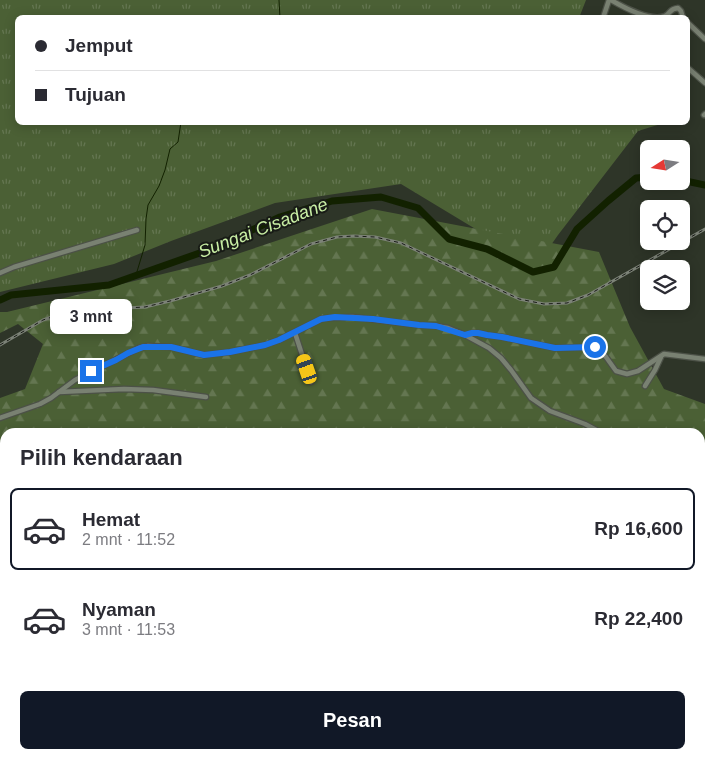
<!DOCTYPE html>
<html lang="id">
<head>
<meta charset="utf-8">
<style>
	:root { --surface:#fff; --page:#f2f2f3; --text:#2b2b33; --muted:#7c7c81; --line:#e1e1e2; --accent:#111827 }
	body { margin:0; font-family:Arial,sans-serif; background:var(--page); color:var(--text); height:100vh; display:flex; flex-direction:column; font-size:19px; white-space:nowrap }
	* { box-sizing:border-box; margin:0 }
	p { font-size:16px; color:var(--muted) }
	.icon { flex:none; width:28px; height:28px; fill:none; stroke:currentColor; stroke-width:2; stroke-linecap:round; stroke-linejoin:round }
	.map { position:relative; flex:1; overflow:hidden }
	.side { position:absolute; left:0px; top:428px; width:705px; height:331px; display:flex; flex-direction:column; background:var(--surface); border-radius:15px 15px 0 0; box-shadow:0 2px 12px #0003 }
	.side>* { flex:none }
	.hud { position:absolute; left:15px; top:15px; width:675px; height:110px; border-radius:8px; box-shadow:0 2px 12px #0003; display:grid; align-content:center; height:110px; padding:0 20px; background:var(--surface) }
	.needle { width:32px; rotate:258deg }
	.buttons { position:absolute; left:640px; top:140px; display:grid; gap:10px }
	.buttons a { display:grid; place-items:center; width:50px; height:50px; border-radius:8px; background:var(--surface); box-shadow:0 2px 12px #0003; font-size:25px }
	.end { position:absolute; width:22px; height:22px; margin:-11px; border:6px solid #1a73e8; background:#fff; box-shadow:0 0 0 2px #fff }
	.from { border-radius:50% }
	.bubble { position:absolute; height:35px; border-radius:8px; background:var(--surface); box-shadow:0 2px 12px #0003; font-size:16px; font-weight:700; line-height:35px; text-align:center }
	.car { position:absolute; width:15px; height:30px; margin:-15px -8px; border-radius:6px; box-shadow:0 0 4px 1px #0007; background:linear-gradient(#f5c518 24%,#345 0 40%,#f5c518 0 76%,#345 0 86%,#f5c518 0) }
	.hud b { display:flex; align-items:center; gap:18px; height:48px; font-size:19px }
	.hud b+b { border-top:1px solid var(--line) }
	.hud i { width:12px; height:12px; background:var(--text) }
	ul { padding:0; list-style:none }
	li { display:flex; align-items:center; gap:15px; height:82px; margin:0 10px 8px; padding:0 10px; border:2px solid transparent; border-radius:8px }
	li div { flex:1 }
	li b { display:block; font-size:19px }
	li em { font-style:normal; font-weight:700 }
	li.on { border-color:var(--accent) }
	li>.icon { width:45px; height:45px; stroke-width:1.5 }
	h2 { padding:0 20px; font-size:22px; line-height:60px }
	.action { display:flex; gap:10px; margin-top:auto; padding:10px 20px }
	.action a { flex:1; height:58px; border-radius:8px; background:var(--accent); color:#fff; font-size:20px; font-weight:700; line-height:58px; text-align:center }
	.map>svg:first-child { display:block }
</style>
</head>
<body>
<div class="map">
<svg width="705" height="758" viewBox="0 0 705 758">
	<defs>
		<pattern id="grass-tufts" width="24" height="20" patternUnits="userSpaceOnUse" patternTransform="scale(1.25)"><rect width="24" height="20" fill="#4b6035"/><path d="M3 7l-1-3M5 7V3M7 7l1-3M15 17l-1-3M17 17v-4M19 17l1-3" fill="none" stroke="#647651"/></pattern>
		<pattern id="forest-firs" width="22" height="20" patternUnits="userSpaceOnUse" patternTransform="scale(1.25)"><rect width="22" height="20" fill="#4b6035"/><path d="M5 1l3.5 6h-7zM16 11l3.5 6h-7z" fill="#647651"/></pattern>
	</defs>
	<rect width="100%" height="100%" fill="#2e3528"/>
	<!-- grass -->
	<g fill="url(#grass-tufts)">
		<polygon points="0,0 586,0 579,18 18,18 18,122 664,123 638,131 558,235 544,255 507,248 401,184 275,203 171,241 114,264 0,292"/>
		<polygon points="700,654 705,658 705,758 540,758 539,754 700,754"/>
	</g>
	<!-- forest -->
	<g fill="url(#forest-firs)">
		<polygon points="372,209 599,252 630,327 664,389 705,404 705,471 700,472 700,432 5,432 5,483 0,483 0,398 25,389 43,344 18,324 0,333 0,312 7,312 216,261"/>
		<polygon points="0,519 5,545 5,754 211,754 210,758 0,758"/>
	</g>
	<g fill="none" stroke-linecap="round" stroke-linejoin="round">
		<!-- stream -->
		<g stroke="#122100" stroke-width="1">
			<polyline points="279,0 280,18"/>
			<polyline points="136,275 145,245 146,219 148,205 159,186 165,170 170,149 178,142 181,122"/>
		</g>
		<!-- river -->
		<g stroke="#122100" stroke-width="7">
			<polyline points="681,180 705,185"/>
			<polyline points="0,300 11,295 109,285 211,249 280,217 332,201 381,197 418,208 449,239 487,249 533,272 554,267 577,229 608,201 636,178 649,177"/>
		</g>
		<defs>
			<g id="street">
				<path d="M611,0C623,7 651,22 665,16C671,13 669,9 678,8L681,11L683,18"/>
				<polyline points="603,18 609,0"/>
				<polyline points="688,23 705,39"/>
				<polyline points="688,68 705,83"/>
				<polyline points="704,115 705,114"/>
				<polyline points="0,273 14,267 137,230"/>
				<polyline points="295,333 311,382"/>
				<polyline points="465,335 472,333 478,333 487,335 502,337 555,348 595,347 606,357 616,371 627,374 638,371 664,354 705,359"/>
				<polyline points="645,386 655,370 661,357"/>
				<polyline points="59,392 124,389 153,390 206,397"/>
				<polyline points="0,418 40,404 51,398 75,380 139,348 148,346 171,347 204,355 230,352 265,345 279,340 321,319 328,318 353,317 419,325 436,326 448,328 465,335 489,348 501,358 511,370 531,398 550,411 585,424 600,432"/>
				<polyline points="0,492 2,481"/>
				<polyline points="700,526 705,526"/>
				<polyline points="0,539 5,545"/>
				<polyline points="0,637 5,635"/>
				<polyline points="102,754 104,758"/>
				<polyline points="400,754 411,758"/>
				<polyline points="192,758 195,754"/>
			</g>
		</defs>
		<!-- street casing -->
		<use href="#street" stroke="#4c5147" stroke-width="7"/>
		<!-- street -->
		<use href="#street" stroke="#798172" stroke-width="4.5"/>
		<defs>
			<polyline id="rail" points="0,345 43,320 61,314 85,310 145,307 170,301 222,286 250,275 311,244 337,237 354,236 375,237 401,243 519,299 544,304 567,303 588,295 705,229"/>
		</defs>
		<!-- rail casing -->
		<use href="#rail" stroke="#7c8277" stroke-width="3"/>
		<!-- rail -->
		<use href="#rail" stroke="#181b16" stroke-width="1" stroke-dasharray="4" stroke-linecap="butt"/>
	</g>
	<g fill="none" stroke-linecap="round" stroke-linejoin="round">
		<!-- route -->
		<polyline stroke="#1a73e8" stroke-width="6" points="91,371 116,360 128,353 143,347 171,347 204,355 230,352 265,345 279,340 321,319 335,317 373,319 419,325 436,326 465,335 472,333 478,333 487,335 502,337 555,348 595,347"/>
	</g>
	<g text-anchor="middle" stroke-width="4" stroke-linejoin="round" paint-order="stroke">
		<!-- water labels -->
		<g font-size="18" font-style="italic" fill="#c8eea4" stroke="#181b16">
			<text transform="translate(263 228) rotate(-21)" y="6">Sungai Cisadane</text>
		</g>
	</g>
</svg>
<div class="buttons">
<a><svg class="needle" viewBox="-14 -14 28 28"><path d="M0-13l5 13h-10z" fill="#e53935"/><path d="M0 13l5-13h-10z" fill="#7c7c81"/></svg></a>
<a><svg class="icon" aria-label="locate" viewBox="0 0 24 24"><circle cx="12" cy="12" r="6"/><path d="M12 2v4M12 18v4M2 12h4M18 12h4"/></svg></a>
<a><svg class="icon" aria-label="layers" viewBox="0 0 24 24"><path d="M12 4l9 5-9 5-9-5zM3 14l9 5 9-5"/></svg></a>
</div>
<i class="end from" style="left:595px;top:347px"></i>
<i class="end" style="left:91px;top:371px"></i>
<div class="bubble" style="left:50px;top:299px;width:82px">3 mnt</div>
<i class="car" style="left:307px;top:369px;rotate:341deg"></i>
<div class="hud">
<b><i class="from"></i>Jemput</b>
<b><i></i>Tujuan</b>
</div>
<section class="side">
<h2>Pilih kendaraan</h2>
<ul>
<li class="on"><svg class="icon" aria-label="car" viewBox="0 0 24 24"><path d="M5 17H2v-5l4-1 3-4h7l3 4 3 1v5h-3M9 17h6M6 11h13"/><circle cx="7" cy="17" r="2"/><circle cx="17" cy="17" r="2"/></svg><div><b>Hemat</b><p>2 mnt · 11:52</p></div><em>Rp 16,600</em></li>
<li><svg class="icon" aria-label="car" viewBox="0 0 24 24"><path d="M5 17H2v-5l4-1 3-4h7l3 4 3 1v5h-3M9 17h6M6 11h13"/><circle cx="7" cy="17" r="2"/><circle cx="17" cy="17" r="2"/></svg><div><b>Nyaman</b><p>3 mnt · 11:53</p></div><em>Rp 22,400</em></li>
</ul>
<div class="action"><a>Pesan</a></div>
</section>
</div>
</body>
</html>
